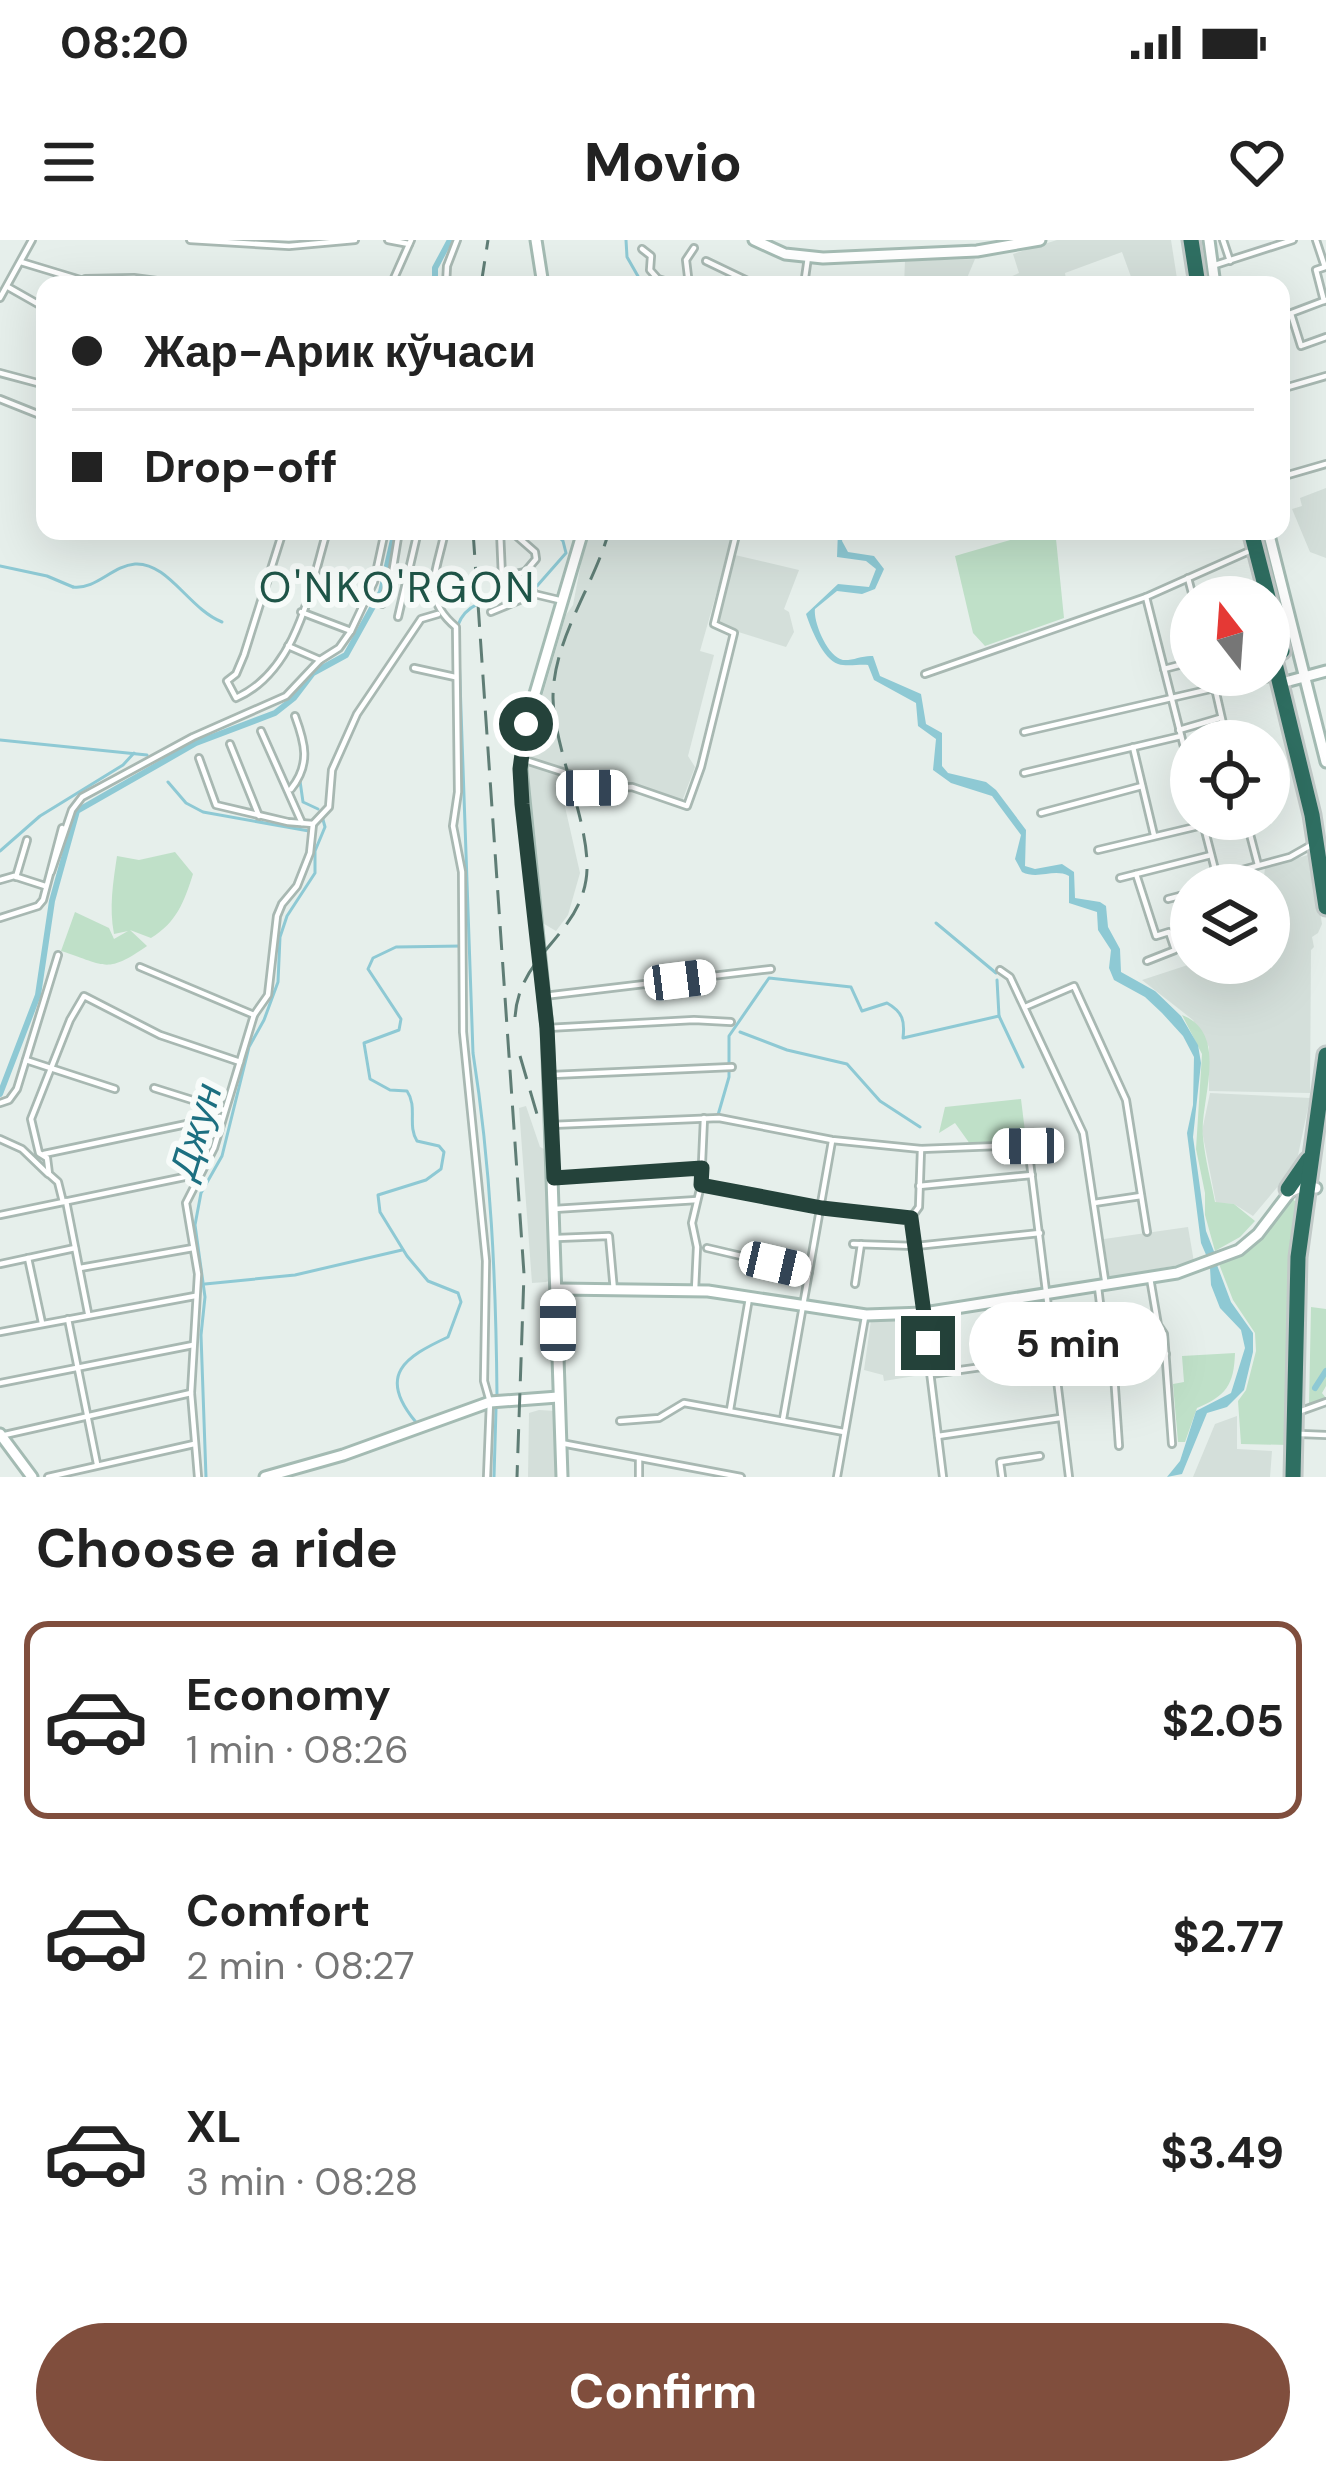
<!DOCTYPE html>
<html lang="en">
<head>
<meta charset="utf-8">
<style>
	:root { --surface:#fff; --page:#f6f6f6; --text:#222; --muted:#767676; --line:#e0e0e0; --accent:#804e3d }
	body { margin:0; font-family:"DM Sans",sans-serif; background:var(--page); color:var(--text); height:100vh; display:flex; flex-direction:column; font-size:45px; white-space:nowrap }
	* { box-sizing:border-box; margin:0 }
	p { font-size:39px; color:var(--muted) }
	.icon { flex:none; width:66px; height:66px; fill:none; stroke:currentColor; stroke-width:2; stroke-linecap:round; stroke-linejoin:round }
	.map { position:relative; height:1237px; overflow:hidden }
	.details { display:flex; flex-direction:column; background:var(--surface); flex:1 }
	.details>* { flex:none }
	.guide { position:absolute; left:36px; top:36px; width:1254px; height:264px; border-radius:24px; box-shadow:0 12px 48px #0002; display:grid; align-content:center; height:264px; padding:0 36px; background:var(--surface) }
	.needle { width:78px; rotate:343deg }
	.tools { position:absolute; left:1170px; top:336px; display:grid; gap:24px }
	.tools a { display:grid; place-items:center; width:120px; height:120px; border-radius:50%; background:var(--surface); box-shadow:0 12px 48px #0002; font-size:60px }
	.end { position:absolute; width:54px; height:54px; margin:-27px; border:15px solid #24423a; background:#fff; box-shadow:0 0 0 6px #fff }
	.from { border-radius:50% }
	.bubble { position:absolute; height:84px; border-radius:42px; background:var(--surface); box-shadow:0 12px 48px #0002; font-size:39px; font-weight:700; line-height:84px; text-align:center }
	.car { position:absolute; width:36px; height:72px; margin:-36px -18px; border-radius:15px; box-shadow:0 0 9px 3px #0007; background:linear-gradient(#fff 24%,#345 0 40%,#fff 0 76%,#345 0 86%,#fff 0) }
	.guide b { display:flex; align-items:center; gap:42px; height:114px; font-size:45px }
	.guide b+b { border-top:3px solid var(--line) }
	.guide i { width:30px; height:30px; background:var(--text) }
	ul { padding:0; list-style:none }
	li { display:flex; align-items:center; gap:36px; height:198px; margin:0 24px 18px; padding:0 12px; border:6px solid transparent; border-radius:24px }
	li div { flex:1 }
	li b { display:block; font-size:45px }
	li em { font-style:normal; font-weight:700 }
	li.current { border-color:var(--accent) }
	li>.icon { width:108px; height:108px; stroke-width:1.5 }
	h2 { padding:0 36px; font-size:54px; line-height:144px }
	.cta { display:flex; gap:24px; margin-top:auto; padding:24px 36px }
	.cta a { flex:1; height:138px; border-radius:72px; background:var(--accent); color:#fff; font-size:48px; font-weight:700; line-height:138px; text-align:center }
	.status { display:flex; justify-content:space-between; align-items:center; height:84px; padding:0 60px; background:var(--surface); direction:ltr }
	.status svg { height:33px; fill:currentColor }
	header { display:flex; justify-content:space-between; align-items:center; height:156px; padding:0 36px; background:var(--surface); font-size:54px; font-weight:700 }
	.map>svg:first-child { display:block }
</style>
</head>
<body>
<div class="status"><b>08:20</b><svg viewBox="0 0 49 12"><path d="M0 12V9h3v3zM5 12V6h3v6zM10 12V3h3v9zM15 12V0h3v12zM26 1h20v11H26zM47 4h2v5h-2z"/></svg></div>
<header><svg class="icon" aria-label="menu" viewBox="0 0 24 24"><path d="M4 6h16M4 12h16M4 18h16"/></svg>Movio<svg class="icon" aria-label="heart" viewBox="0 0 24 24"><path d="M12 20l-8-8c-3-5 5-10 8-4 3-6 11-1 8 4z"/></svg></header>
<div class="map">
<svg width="1326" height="1237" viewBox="0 0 1326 1237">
	<rect width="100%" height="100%" fill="#e6efeb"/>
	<!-- built -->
	<g fill="#d4dfda">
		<polygon points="1057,0 1171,0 1178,45 1134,45 1122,12 1065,33 1067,45 1002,45 1001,41 1019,33 1013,14"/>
		<polygon points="975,19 964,45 904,45 905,21"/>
		<polygon points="1326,248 1326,318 1310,312 1292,269 1302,266 1300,258"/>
		<polygon points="734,291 700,411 714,415 688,516 695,527 681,564 632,547 592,547 571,533 530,520 530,498 566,375 573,365 587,292"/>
		<polygon points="735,315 799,330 784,369 789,372 794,392 786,407 716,385"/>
		<polygon points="524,523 565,534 567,546 561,549 580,633 568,675 556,691 541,682"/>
		<polygon points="1311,614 1322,684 1318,693 1312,697 1314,707 1311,710 1310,853 1209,851 1209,807 1193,780 1142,740 1194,723 1209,723 1214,735 1229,723 1269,723 1269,645 1263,645 1265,628"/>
		<polygon points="1210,853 1310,858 1296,925 1253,976 1234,964 1216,963 1202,891"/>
		<polygon points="526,866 540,907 546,910 552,1040 546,1042 532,1043 519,868"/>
		<polygon points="1188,987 1194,1022 1109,1038 1104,999"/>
		<polygon points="921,1077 927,1134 884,1141 883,1135 864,1130 871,1080"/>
		<polygon points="539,1170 556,1171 557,1237 528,1237 529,1173"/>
		<polygon points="1237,1176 1237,1209 1272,1211 1270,1237 1193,1237 1215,1184"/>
	</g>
	<!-- green -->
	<g fill="#bfe0c8">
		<polygon points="1041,291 1043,298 1056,299 1064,378 985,406 973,393 955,316"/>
		<path d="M175,612L193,634C184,662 177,682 151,698L130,690L147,706C105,735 106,725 61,711L75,672L109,688L114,699L128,691L114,694C109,667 113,643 117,616L139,620Z"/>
		<path d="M1182,775C1231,794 1199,862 1203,897C1205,919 1211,941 1215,962L1234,964L1255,981L1240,997L1215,1011L1205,975V953L1196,909L1202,814Z"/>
		<polygon points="1021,859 1026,900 970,904 955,883 939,893 945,867"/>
		<polygon points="1292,959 1298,963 1288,1205 1241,1204 1238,1161 1246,1150 1256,1111 1255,1093 1233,1060 1219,1024 1254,1007 1282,965 1288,966 1284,962"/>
		<polygon points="1311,1067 1326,1069 1326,1146 1322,1153 1326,1158 1309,1165"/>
		<path d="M1235,1113C1234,1145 1226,1156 1197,1168L1185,1202H1178L1173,1144L1184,1142L1182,1116Z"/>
	</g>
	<!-- water -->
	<g fill="#8ec9d4">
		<path d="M838,291H844L842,301L848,312L874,316L884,329L875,349L862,354L837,351L815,369C813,381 827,417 843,420C852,421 863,415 873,416L880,436L921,454L926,484L942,493V526L948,533L986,542L996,550L1026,590L1025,626L1035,629L1062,624L1074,632L1075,658L1100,662L1106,666L1108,687L1120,709L1121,732L1155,751L1181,776L1198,805L1201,823L1193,897L1206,991L1215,1014L1207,1017L1201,1003L1187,893L1193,865L1194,817L1183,796L1162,773L1145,757L1114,740L1109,728L1111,710L1098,690L1097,672L1069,663V636C1054,628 1038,640 1022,632L1015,619L1021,595L992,556L951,543L933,530L936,499L918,486L916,463L874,440L868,425C859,424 847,427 838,424C823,419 811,389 806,374L838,344L869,347L876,329L866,321L837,317Z"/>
		<polygon points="1217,1025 1231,1062 1253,1093 1253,1112 1244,1150 1227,1167 1207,1173 1182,1234 1167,1237 1180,1221 1196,1171 1231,1153 1245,1108 1241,1090 1220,1068 1211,1045 1210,1028"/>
	</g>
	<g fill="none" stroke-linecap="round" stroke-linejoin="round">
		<!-- stream -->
		<g stroke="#8ec9d4" stroke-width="3">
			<polyline points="626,0 627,17 643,45"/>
			<polyline points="0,326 47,336 73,347"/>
			<polyline points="537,346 566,313 563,301 553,291"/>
			<path d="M73,347C96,350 112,326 135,324C168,322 189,369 222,382"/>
			<polyline points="0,500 147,515"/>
			<polyline points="300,541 303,562 318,569"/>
			<polyline points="168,542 186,563 203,572 309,591"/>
			<polyline points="0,611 40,576 123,525 134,513"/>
			<polyline points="936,683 996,733"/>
			<polyline points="997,740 999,776 1023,827"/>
			<polyline points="740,792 787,810 847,824 880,861 920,887"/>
			<path d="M718,875L729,837V796L769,738L851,747L862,771L887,763C903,772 905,781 903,798L999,776"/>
			<polyline points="205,1044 295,1035 402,1010"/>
			<path d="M497,1156C496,1041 491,927 473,813L458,385C468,356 505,359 529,350"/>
			<path d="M415,1181C377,1135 405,1117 448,1097L461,1062L458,1053L428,1041L407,1016L380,972L378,955L426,940L441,929L444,912L439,906L417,901C407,885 418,867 407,851L390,850L370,839L364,803L399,790L401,779L368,729L373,718L396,707L462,706"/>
			<polyline points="206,1237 201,1095 205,1057 195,985 201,953 222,916 249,807 264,780 278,742 280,697 287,676 315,633 315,611 325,587 322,576"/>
			<polyline points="494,1237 496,1169"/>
		</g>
		<!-- canal -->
		<g stroke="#8ec9d4" stroke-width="6">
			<polyline points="435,45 435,28 450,0"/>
			<polyline points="0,854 38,755 52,661 77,571 196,503 275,473 294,458 313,433 346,415 381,352 395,291"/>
			<polyline points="1315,1148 1326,1131"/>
		</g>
		<defs>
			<g id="street">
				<polyline points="190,0 289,6 355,0"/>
				<polyline points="388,0 409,4"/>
				<polyline points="1223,0 1230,21"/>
				<polyline points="1316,0 1325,27 1316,30 1324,61"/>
				<polyline points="642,9 651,16 650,30 658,39 677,45"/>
				<polyline points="706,21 756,45"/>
				<polyline points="21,22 97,45"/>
				<polyline points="1212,26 1293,0"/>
				<polyline points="85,39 134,38 187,45"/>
				<polyline points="391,45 411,0"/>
				<polyline points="446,45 447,26 457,0"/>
				<polyline points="689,45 686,20 694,8"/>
				<polyline points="804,45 808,17"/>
				<polyline points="8,47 45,68"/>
				<polyline points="0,58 32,0"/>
				<polyline points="1291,74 1301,106 1326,97"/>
				<polyline points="1281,77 1326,60"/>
				<polyline points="0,133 45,145"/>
				<polyline points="1281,149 1326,136"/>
				<polyline points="0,159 45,177"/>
				<polyline points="1281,237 1326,224"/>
				<path d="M283,291L244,415L236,434L227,441L236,458C297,431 310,349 327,291"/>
				<path d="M445,291C437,332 420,357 456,387L458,552L453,586L462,632L463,792L486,1021L484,1141L490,1162L487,1237"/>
				<polyline points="500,291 502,337 525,332"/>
				<polyline points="511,291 535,312 536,319 525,332 534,354"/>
				<polyline points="1188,338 1193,357"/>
				<polyline points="407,347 432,358"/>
				<polyline points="1146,357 1191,535"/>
				<polyline points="382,364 392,334 399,291"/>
				<polyline points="301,372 351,391"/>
				<polyline points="491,372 534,354 559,360"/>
				<polyline points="398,377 418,291"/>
				<polyline points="288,406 320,420"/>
				<polyline points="414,428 455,437"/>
				<polyline points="1164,429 1191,422"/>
				<polyline points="925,434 1146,357 1247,312"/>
				<polyline points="1212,435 1227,501"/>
				<polyline points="1215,451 1274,437"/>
				<polyline points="1179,490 1220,478"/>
				<polyline points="261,491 302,583"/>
				<polyline points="1024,492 1215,448"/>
				<polyline points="230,504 259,576"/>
				<polyline points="1133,507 1154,595"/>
				<polyline points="199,518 216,565 288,582 313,584"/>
				<polyline points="522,519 572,535 592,548 632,547 687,566 701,527 734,393 714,384 737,291"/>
				<polyline points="1024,533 1181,496"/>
				<path d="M291,549C311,524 305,503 295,476"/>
				<polyline points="1041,573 1142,546"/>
				<polyline points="1202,579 1219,645"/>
				<polyline points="1246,579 1258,625"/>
				<polyline points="1098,610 1203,585"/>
				<polyline points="51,632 72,570 82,557 193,497 286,456 320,420 339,408 351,391 374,342 385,291"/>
				<polyline points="1136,634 1156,696 1169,692 1175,710 1147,721"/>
				<polyline points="16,637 27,600"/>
				<polyline points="1216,637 1290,617 1313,604"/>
				<polyline points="1120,638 1211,615"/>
				<polyline points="0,640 14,636 45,646"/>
				<polyline points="1180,656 1191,694"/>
				<polyline points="1168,659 1191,653"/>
				<polyline points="0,678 38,666 43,660 62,588"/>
				<polyline points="1174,704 1191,697"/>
				<polyline points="140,727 254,775"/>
				<polyline points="1000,730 1010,737 1083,893 1105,1040"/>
				<polyline points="544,756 771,729"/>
				<polyline points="1025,767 1074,746 1126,860 1147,992"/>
				<polyline points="547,788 694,780 731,782"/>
				<polyline points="26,820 115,849"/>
				<polyline points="552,835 732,827"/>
				<polyline points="154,848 224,870"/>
				<polyline points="0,863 9,860 17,849 58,715"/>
				<polyline points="551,885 719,878 832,900 921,909 1048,904 1056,903 1057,897"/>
				<polyline points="0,899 22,909 48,934"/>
				<polyline points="1028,906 1069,1237"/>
				<polyline points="44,914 220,877"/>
				<polyline points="554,937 702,928"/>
				<polyline points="701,945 822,968 911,978 943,1237"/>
				<polyline points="919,946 1032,935"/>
				<polyline points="66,961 88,1073"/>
				<polyline points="63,962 58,942 49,934 47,918 39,913 31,879 70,780 84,756 160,795 240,822"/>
				<polyline points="1094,963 1141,956"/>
				<polyline points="554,969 697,960"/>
				<polyline points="0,975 199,934"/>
				<polyline points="911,978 919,967 921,909"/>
				<polyline points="557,998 609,996 614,1051"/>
				<polyline points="853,1004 916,1006 1040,993"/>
				<polyline points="707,1008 809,1032"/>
				<polyline points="28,1018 42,1083"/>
				<polyline points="0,1024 75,1008"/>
				<polyline points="80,1028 193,1008"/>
				<polyline points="1150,1038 1158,1085 1164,1094 1172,1204"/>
				<polyline points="855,1044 861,1004"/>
				<polyline points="1098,1047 1103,1088 1111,1091 1119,1206"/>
				<polyline points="695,1050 697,1007 692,983 701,945 704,878"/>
				<polyline points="68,1079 97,1224"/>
				<polyline points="0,1092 195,1056"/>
				<polyline points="1114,1118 1166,1114"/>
				<polyline points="931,1134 1113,1109"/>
				<polyline points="0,1143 193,1105"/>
				<polyline points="730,1170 749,1058"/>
				<polyline points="1301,1171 1326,1162"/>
				<polyline points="783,1179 832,901"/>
				<polyline points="620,1181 659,1178 684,1163 844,1192"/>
				<polyline points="1301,1194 1326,1195"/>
				<polyline points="0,1196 191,1153"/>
				<polyline points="938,1196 1060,1178"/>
				<polyline points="561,1203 741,1237"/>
				<polyline points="48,1237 194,1204"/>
				<polyline points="198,1237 191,1153 198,1034 186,963 214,908 254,775 268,755 277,676 282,664 297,646 310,613 313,584 329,567 332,530 357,474 421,379 438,374"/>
				<polyline points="639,1237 639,1220"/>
				<polyline points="837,1237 865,1077"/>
				<polyline points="1002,1237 1000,1222 1040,1216"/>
			</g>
			<g id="secondary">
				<polyline points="536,0 543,45"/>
				<polyline points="754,0 785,14 823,18 977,11 1040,0"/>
				<polyline points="1209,0 1215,45"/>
				<polyline points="1268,291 1326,522"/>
				<polyline points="1289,441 1326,431"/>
				<polyline points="558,1049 708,1051 866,1075 924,1073 1177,1033 1239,1010 1258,994 1290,952 1301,947 1316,948"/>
				<polyline points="0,1194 32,1237"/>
				<polyline points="265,1237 343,1215 490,1162 558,1157"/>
				<polyline points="562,1237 547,788 521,529 526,484 583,291"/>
			</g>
			<g id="highway">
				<polyline points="1191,0 1198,45"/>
				<polyline points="1251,291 1268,357"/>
				<polyline points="1269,362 1282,411"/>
				<polyline points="1269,399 1312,575 1326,667"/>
				<polyline points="1288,949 1308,920"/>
				<polyline points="1293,1237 1298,1017 1326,815"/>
			</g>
		</defs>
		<!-- street casing -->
		<use href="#street" stroke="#a8b8b2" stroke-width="10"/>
		<!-- secondary casing -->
		<use href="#secondary" stroke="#a4bbb3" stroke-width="15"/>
		<!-- highway casing -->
		<use href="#highway" stroke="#c2cac8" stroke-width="21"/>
		<!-- street -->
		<use href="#street" stroke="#fff" stroke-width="4.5"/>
		<!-- secondary -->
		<use href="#secondary" stroke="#fff" stroke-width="9"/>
		<!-- highway -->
		<use href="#highway" stroke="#2f6f62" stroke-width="15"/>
		<!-- rail -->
		<g stroke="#5f7d75" stroke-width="3" stroke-dasharray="24 12" stroke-linecap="butt">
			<polyline points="481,45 488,0"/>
			<polyline points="473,291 524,1034 517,1237"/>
			<path d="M515,777C519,715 577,697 586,640C594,591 554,512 553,458C553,399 594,346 609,291"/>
			<polyline points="520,816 539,881"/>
		</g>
	</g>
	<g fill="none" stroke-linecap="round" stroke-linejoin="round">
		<!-- route -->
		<polyline stroke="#24423a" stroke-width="15" points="526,484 520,529 522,564 547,788 554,938 702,928 701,945 822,968 911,978 928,1103"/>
	</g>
	<g text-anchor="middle" stroke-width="12" stroke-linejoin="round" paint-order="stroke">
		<!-- water labels -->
		<g font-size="39" font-style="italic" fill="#1c6f80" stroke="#f7fbf9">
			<text transform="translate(195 890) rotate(-73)" y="14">Джун</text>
		</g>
		<!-- quarter labels -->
		<g font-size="42" letter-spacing="3" fill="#1f5548" stroke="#f7fbf9">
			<text x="398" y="362">O'NKO'RGON</text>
		</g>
	</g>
</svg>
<div class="tools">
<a><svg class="needle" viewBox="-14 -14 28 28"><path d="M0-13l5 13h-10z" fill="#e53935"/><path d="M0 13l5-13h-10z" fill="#767676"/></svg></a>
<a><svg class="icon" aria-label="locate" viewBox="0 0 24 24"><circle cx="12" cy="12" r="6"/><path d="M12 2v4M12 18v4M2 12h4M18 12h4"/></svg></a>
<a><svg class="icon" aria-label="layers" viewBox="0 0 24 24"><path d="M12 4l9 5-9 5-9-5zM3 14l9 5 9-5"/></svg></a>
</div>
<i class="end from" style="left:526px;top:484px"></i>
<i class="end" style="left:928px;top:1103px"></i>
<div class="bubble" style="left:969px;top:1062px;width:198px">5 min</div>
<i class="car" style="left:592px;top:548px;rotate:89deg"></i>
<i class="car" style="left:680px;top:740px;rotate:83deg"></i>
<i class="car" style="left:1028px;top:906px;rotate:269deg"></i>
<i class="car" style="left:775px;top:1024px;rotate:103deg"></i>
<i class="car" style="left:558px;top:1085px;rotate:0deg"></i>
<div class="guide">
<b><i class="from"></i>Жар-Арик кўчаси</b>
<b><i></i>Drop-off</b>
</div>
</div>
<section class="details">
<h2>Choose a ride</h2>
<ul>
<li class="current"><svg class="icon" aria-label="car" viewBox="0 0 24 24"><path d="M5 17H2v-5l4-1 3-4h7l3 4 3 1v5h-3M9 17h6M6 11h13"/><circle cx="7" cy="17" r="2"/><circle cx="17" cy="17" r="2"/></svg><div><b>Economy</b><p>1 min · 08:26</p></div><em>$2.05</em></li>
<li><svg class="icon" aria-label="car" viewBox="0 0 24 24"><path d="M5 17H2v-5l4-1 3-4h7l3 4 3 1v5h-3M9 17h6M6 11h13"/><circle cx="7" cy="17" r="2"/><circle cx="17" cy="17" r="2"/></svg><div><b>Comfort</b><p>2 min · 08:27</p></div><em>$2.77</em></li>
<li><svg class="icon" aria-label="car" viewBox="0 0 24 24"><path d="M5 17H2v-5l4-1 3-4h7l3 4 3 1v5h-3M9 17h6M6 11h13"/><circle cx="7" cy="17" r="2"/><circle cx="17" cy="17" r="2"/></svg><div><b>XL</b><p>3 min · 08:28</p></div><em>$3.49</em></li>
</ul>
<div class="cta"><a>Confirm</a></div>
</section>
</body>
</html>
